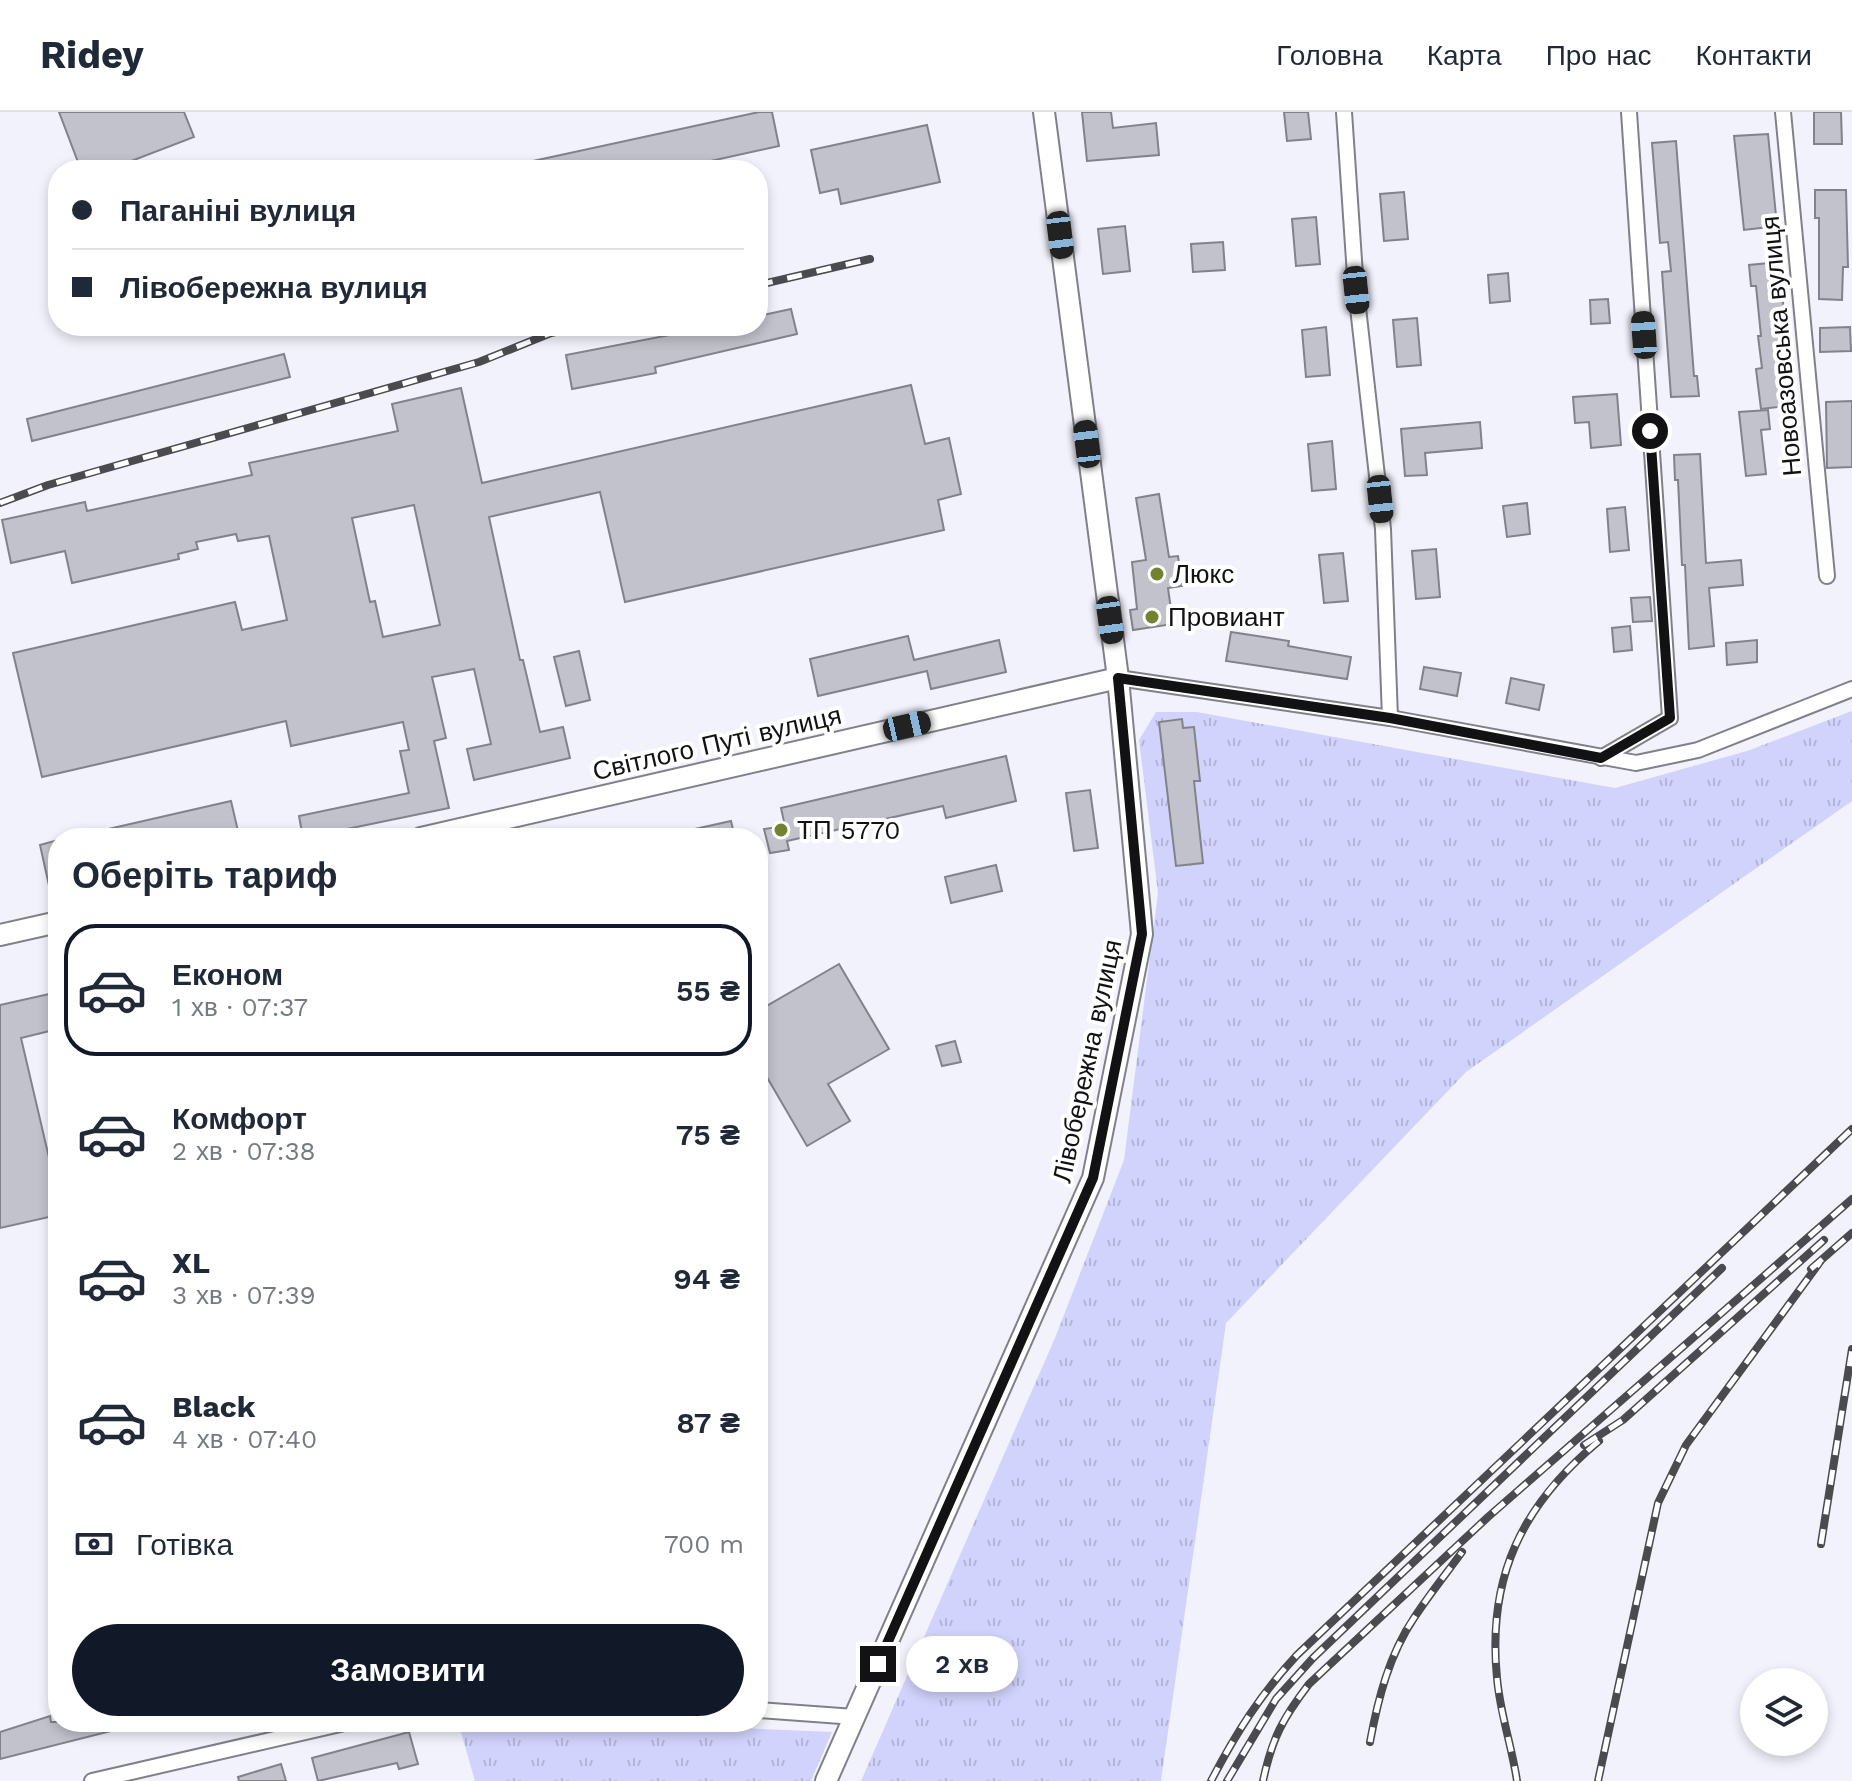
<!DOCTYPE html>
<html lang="uk">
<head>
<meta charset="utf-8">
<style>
	:root { --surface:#fff; --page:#f6f6f7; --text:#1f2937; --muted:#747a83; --line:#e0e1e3; --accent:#111827 }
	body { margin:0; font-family:"Work Sans",sans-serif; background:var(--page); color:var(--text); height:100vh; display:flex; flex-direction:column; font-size:30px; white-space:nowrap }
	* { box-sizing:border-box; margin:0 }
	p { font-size:26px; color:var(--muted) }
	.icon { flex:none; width:44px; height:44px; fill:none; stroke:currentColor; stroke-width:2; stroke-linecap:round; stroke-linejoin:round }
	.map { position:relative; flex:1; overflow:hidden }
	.side { position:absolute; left:48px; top:716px; width:720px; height:904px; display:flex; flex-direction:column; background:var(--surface); border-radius:32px; box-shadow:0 4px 12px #0003 }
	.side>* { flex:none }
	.guide { position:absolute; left:48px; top:48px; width:720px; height:176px; border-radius:32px; box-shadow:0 4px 12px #0003; display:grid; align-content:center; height:176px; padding:0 24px; background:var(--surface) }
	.fabs { position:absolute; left:1740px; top:1556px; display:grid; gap:16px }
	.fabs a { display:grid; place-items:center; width:88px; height:88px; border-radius:50%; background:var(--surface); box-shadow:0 4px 12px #0003; font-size:40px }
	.end { position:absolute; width:36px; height:36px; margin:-18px; border:10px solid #121215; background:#fff; box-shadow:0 0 0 4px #fff }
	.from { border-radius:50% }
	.bubble { position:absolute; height:56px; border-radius:28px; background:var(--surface); box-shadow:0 4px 12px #0003; font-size:26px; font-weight:600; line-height:56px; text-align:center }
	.car { position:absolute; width:24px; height:48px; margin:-24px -12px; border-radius:10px; box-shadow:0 0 6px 2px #0007; background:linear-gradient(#222 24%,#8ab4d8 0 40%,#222 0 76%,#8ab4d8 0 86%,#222 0) }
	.guide b { display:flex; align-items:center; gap:28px; height:76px; font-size:30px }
	.guide b+b { border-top:2px solid var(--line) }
	.guide i { width:20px; height:20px; background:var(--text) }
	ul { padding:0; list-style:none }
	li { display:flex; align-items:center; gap:24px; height:132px; margin:0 16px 12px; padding:0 8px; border:4px solid transparent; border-radius:32px }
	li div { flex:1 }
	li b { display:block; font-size:30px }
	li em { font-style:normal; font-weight:600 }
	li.selected { border-color:var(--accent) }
	li>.icon { width:72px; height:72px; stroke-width:1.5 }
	h2 { padding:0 24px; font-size:36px; line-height:96px }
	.pay { display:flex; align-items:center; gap:20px; height:88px; padding:0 24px; font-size:30px }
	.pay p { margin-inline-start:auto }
	.cta { display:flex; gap:16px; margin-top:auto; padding:16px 24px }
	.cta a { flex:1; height:92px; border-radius:48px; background:var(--accent); color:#fff; font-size:32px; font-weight:600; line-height:92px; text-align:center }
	header { display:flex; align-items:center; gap:48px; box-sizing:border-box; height:112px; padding:0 40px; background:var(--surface); border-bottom:2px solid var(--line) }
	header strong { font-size:38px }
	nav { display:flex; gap:44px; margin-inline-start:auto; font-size:28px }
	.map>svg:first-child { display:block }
</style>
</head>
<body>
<header>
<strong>Ridey</strong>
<nav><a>Головна</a><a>Карта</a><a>Про нас</a><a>Контакти</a></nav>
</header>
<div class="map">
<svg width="1852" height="1669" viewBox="0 0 1852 1669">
	<defs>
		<pattern id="grass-tufts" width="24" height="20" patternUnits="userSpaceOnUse" patternTransform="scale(2)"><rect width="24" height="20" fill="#d2d3fc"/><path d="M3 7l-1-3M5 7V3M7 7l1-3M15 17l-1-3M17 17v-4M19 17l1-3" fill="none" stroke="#b3b4d7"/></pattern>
	</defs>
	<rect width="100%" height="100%" fill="#f1f2fb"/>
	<!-- grass -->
	<g fill="url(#grass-tufts)">
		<polygon points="1852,599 1852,689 1466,960 1226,1211 1161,1669 861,1669 1055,1226 1124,1048 1158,781 1139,628 1156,600 1197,600 1615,676 1747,639"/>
		<polygon points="458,1610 603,1610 832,1620 811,1669 475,1669"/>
	</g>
	<!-- building -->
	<g fill="#c2c2cc" stroke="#81828a" stroke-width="2" fill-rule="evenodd">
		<polygon points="59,0 184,0 194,25 108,58 81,58"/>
		<polygon points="759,0 772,0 779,34 670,58 520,58 519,52"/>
		<polygon points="1082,0 1111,0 1113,16 1156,11 1159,43 1087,49"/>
		<polygon points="1284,0 1308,0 1311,27 1287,29"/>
		<polygon points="1814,0 1841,0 1842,32 1814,32"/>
		<polygon points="927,13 940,70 841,92 838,77 820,81 811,38"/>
		<polygon points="1768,22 1777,114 1744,118 1734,24"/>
		<polygon points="1676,29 1694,264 1697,264 1699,284 1671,285 1662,160 1671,159 1668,130 1660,131 1652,31"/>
		<polygon points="1815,78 1846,78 1848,155 1843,155 1842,188 1819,187 1819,106 1815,106"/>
		<polygon points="1404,80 1408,127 1384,129 1380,82"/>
		<polygon points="1316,105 1320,152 1296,154 1292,107"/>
		<polygon points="1125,114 1130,159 1103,162 1098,117"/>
		<polygon points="1223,130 1225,158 1193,160 1191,132"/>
		<polygon points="1780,150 1784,204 1781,204 1787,253 1792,276 1794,276 1796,293 1761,297 1756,257 1762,256 1758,224 1761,224 1756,174 1751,174 1749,153"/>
		<polygon points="1508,161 1510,189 1490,191 1488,163"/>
		<polygon points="1608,187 1610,211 1591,212 1590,188"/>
		<polygon points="791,197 797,222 655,255 656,261 572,277 566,243 675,222 673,214 758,214 758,204"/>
		<polygon points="1417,206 1421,253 1397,255 1393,208"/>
		<polygon points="1326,215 1330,263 1306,265 1302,218"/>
		<polygon points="1850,215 1851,239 1820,240 1820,216"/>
		<polygon points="284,242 290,265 32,329 27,307"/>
		<path d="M911,273L925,332L949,326L961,382L938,388L944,418L625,490L600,380L489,405L520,548H523L540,620L563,615L570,646L474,668L467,637L491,632L474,557L432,565L446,626L434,629L449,696L303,726L299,704L409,681L400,639L409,638L403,610L291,634L286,609L42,665L13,541L235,490L242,518L287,508L269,424L238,429L236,422L196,430L198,437L178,442L179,447L72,471L65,439L11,451L2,408L85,390L87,399L252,363L249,351L398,319L392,292L461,276L482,371ZM414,393L440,513L383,525L375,489L370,490L352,406Z"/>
		<polygon points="1617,282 1621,333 1591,336 1589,310 1575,311 1573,285"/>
		<polygon points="1852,289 1852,355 1827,356 1826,290"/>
		<polygon points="1768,298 1770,317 1761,318 1766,362 1746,364 1739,300"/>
		<polygon points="1480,310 1482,336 1425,341 1427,363 1405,364 1401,317"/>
		<polygon points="1332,329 1336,377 1312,379 1308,332"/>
		<polygon points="1700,342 1706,451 1741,448 1743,473 1709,476 1714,534 1689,537 1685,453 1682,453 1678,368 1675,368 1674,343"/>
		<polygon points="1159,382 1169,445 1178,444 1182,474 1168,476 1173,512 1133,518 1130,498 1137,497 1132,450 1146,448 1136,386"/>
		<polygon points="1527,391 1530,422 1507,425 1503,394"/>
		<polygon points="1625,395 1629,438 1610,440 1607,397"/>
		<polygon points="1436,437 1440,485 1416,487 1412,439"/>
		<polygon points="1343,441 1348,489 1324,491 1319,443"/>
		<polygon points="1650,485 1652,509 1633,510 1631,486"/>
		<polygon points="1630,514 1632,538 1614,540 1612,516"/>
		<polygon points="1231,520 1289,529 1288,534 1351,545 1347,567 1226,549"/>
		<polygon points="908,524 914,548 999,528 1006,560 931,577 927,559 818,584 810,547"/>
		<polygon points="1757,528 1757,550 1727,553 1726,531"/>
		<polygon points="579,539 590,588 566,594 554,545"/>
		<polygon points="1424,555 1461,561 1457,584 1420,577"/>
		<polygon points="1511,566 1544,573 1539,598 1506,591"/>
		<polygon points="1182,607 1183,616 1194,615 1200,669 1194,669 1203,751 1176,754 1159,610"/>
		<polygon points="1006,644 1016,689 946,706 943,694 787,729 789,738 770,741 764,717 785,714 781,696"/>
		<polygon points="1090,678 1098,736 1074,739 1066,681"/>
		<polygon points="231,689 238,719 210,726 95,726 95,720"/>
		<polygon points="731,709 735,726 681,726 681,720"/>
		<polygon points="58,728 58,787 52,787 40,733"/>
		<polygon points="996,753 1002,779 951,791 945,765"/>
		<polygon points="839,852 889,937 828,972 850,1009 807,1034 758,950 758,899"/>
		<polygon points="58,880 58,917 21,926 58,1084 58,1103 0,1116 0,893"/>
		<polygon points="955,929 961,950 942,954 936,934"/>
		<polygon points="50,1604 51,1610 127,1610 127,1615 0,1647 0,1620"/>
		<polygon points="409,1620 418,1652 399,1657 397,1651 318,1669 312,1646"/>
		<polygon points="281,1652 286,1669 239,1669 238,1665"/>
	</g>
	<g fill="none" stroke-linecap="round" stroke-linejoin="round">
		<defs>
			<g id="street">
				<polyline points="1344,0 1356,178 1383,417 1390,606"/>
				<polyline points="1783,0 1827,464"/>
				<polyline points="1118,566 1390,606 1636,651 1698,638 1852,577"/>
				<polyline points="1601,646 1670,606 1629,0"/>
				<polyline points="758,1598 855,1605"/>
				<polyline points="92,1669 349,1610"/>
			</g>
			<g id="secondary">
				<polyline points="421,726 1118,566"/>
				<polyline points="0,823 58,810"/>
				<polyline points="826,1669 1093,1066 1142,822 1118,566 1044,0"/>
			</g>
		</defs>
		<!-- street casing -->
		<use href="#street" stroke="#808089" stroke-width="18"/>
		<!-- secondary casing -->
		<use href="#secondary" stroke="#808089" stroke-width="24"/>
		<!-- street -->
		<use href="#street" stroke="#fff" stroke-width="14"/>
		<!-- secondary -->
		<use href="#secondary" stroke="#fff" stroke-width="20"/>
		<defs>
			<g id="rail">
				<polyline points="758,173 870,147"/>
				<polyline points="0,391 48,373 479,250 551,221 580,214"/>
				<polyline points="1811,1157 1852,1121"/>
				<polyline points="1584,1333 1623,1308 1824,1128"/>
				<polyline points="1821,1432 1852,1237"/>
				<path d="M1370,1630C1378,1587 1389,1543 1414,1506C1429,1483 1446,1462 1462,1440"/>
				<path d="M1211,1669C1236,1621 1260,1583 1297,1543L1852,1017"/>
				<polyline points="1227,1669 1276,1587 1313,1546 1722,1156"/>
				<path d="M1263,1669C1272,1626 1283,1606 1309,1572L1488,1405L1852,1087"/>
				<path d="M1517,1669C1512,1635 1500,1601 1497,1566C1487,1465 1522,1393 1599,1329"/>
				<polyline points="1598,1669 1658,1391 1686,1333 1820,1150"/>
			</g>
		</defs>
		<!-- rail casing -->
		<use href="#rail" stroke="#4a4a4f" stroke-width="8"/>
		<!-- rail -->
		<use href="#rail" stroke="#fff" stroke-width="5" stroke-dasharray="15" stroke-linecap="butt"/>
	</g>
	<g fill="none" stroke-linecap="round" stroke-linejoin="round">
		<!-- route -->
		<polyline stroke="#121215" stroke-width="10" points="878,1552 1093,1066 1142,822 1118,566 1390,606 1601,646 1670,606 1650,319"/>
	</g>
	<!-- markers -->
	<g fill="#738230" stroke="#fff" stroke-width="3">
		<circle cx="1157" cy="462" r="8"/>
		<circle cx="1152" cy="505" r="8"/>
		<circle cx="781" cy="718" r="8"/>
	</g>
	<g text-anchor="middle" stroke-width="8" stroke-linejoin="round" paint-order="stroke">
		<!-- street labels -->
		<g font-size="26" fill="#121215" stroke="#fff">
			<text transform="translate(1781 234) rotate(-95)" y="9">Новоазовська вулиця</text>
			<text transform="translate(717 631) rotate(-13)" y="9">Світлого Путі вулиця</text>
			<text transform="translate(1087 949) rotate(-78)" y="9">Лівобережна вулиця</text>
		</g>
		<!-- poi labels -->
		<g font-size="26" fill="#121215" stroke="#fff" text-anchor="start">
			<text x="1173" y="471">Люкс</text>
			<text x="1168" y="514">Провиант</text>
			<text x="797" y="727">ТП 5770</text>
		</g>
	</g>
</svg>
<div class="fabs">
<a><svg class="icon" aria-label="layers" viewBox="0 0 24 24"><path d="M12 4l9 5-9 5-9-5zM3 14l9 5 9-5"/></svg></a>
</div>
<i class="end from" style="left:1650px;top:319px"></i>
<i class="end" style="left:878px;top:1552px"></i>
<div class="bubble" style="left:906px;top:1524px;width:112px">2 хв</div>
<i class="car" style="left:1060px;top:123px;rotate:173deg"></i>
<i class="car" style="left:1356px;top:178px;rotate:174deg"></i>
<i class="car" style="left:1644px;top:223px;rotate:356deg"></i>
<i class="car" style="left:1087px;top:332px;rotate:353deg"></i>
<i class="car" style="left:1380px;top:387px;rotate:174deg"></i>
<i class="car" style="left:1110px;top:508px;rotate:172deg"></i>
<i class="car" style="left:907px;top:614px;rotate:77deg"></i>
<div class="guide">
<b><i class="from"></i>Паганіні вулиця</b>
<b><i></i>Лівобережна вулиця</b>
</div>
<section class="side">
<h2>Оберіть тариф</h2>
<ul>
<li class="selected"><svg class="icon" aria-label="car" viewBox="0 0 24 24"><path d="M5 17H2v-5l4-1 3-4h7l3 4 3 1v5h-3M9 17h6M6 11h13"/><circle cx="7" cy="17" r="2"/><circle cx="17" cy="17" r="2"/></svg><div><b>Економ</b><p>1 хв · 07:37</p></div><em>55 ₴</em></li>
<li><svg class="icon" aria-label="car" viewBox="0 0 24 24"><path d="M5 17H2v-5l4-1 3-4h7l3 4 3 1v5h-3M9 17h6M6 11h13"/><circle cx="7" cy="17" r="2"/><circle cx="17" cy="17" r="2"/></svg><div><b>Комфорт</b><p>2 хв · 07:38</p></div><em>75 ₴</em></li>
<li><svg class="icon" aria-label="car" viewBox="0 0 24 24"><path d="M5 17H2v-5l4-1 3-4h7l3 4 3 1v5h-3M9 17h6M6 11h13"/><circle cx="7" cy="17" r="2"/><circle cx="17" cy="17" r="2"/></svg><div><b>XL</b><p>3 хв · 07:39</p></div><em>94 ₴</em></li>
<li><svg class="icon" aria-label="car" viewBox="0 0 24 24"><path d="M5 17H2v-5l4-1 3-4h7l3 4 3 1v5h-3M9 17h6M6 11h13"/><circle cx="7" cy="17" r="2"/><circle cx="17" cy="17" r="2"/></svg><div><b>Black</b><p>4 хв · 07:40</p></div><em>87 ₴</em></li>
</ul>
<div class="pay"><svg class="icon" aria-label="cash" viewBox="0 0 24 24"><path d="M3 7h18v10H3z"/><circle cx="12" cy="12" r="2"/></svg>Готівка<p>700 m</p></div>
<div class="cta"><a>Замовити</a></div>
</section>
</div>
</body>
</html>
